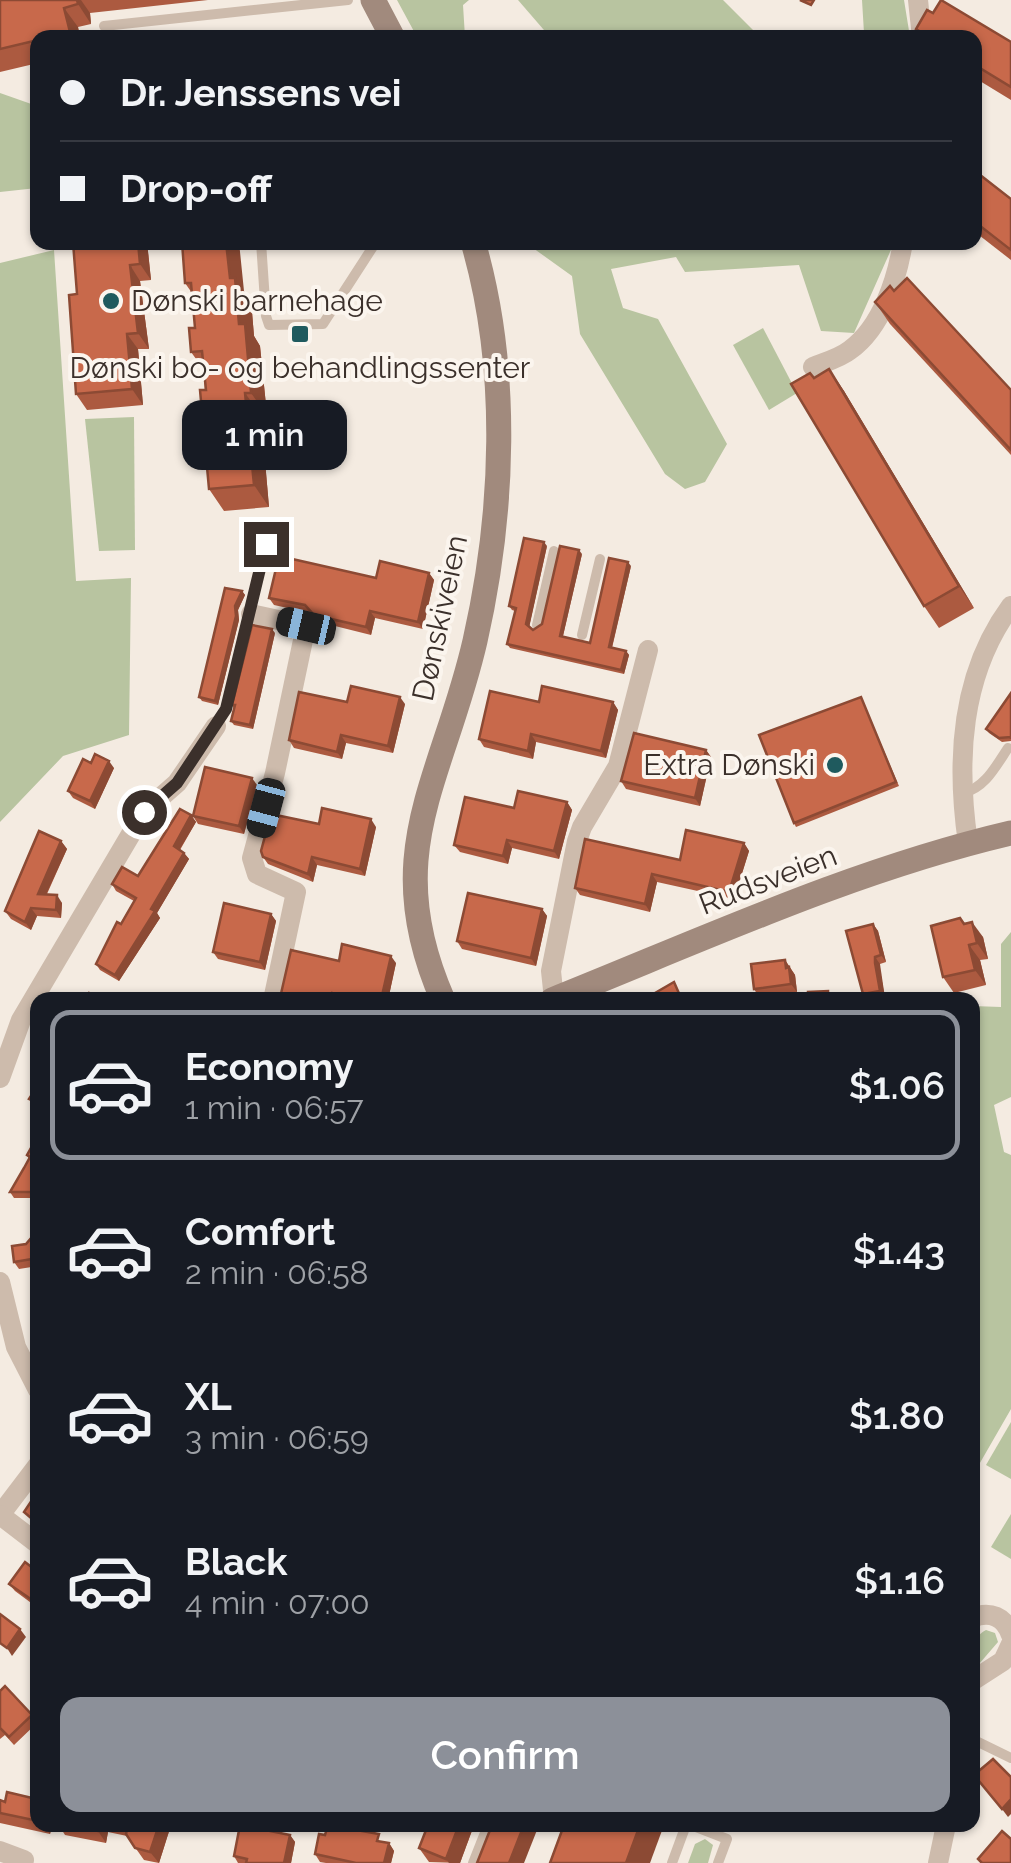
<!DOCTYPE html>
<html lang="en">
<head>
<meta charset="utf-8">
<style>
	:root { --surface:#171b24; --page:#20242c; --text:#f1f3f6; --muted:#9ea1a6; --line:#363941; --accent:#8c9099 }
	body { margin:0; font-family:Raleway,sans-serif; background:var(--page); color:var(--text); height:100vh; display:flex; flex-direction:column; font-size:38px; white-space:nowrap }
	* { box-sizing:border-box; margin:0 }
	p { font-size:32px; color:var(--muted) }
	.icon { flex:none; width:55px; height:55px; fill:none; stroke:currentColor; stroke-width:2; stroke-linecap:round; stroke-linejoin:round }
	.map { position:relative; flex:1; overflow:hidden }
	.drawer { position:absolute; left:30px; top:992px; width:950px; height:840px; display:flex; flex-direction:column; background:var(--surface); border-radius:20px; box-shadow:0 2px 8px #0004 }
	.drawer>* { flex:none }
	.hud { position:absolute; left:30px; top:30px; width:952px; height:220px; border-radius:20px; box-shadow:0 2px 8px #0004; display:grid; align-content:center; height:220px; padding:0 30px; background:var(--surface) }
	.end { position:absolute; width:45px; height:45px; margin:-22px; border:12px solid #3b302b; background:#fff; box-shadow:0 0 0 5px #fff }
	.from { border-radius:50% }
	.bubble { position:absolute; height:70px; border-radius:20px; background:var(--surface); box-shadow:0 2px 8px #0004; font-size:32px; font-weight:600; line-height:70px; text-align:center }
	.car { position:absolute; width:30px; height:60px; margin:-30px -15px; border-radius:12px; box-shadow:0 0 8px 2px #0007; background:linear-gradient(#222 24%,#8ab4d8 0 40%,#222 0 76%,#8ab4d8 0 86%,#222 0) }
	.hud b { display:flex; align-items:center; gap:35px; height:95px; font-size:38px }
	.hud b+b { border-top:2px solid var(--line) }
	.hud i { width:25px; height:25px; background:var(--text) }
	ul { padding:18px 0 0; list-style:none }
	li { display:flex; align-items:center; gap:30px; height:150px; margin:0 20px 15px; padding:0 10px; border:5px solid transparent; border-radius:20px }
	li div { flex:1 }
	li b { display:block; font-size:38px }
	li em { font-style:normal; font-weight:600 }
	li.on { border-color:var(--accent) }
	li>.icon { width:90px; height:90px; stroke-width:1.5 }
	.button { display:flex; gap:20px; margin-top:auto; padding:20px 30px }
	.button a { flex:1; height:115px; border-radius:20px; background:var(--accent); color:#fff; font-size:40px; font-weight:600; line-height:115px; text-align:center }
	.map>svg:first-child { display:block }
</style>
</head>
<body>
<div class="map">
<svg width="1011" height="1863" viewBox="0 0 1011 1863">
	<rect width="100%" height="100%" fill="#f4ebe1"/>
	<!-- green -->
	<g fill="#b8c4a0">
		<polygon points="397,0 469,0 463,5 465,37 417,37"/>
		<polygon points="518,0 723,0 760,37 550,37"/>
		<polygon points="862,0 904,0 910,37 818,37 864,33"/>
		<polygon points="0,93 37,106 37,188 0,192"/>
		<polygon points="526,243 894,243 854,333 821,331 799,265 685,272 676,257 611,269 623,308 658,319 727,444 705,482 685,489 665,474 580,334 572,276"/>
		<polygon points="54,250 76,581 131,578 129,735 63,756 0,822 0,263"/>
		<polygon points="763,328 797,393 769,410 733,345"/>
		<polygon points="134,417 135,550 99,551 85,419"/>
		<polygon points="1011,932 1011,1097 994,1105 1004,1152 1011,1155 1011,1409 973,1475 973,1483 973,1006 1001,1007 1001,944"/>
		<polygon points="1011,1422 1011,1479 986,1465"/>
		<polygon points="1011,1514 1011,1559 991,1547"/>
		<path d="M986,1630L995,1633L998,1642L973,1671C973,1656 971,1637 986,1630Z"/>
		<polygon points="705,1839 713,1845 708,1863 688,1863 695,1844"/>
	</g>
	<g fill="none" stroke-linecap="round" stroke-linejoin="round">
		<!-- lane -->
		<g stroke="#cdbbac" stroke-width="10">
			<polyline points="104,26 348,0"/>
			<polyline points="261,242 266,316 269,325 323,324 376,242"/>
			<polyline points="537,625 554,551"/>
			<polyline points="582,635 600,559"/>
			<polyline points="216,726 226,709 266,544"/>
			<path d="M963,793C985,788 996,766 1008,748"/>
			<polyline points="972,1739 1011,1758"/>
			<polyline points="691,1825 727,1839 718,1863"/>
			<polyline points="473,1863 488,1825"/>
			<polyline points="672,1863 686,1825"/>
		</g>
		<!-- street -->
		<g stroke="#cdbbac" stroke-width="20">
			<polyline points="918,0 922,38"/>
			<path d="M813,367C825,362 840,358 850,350C882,327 897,279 903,242"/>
			<polyline points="251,614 306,626 275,773 252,858 257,874 296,892 273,1000"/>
			<path d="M968,843C956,761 960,675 1011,606"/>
			<polyline points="554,999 551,971 577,841 582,827 618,766 648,650"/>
			<polyline points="0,1078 21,1020 144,812 177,783 216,726"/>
			<polyline points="0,1282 16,1347 38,1390"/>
			<polyline points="0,1515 38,1465"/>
			<polyline points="0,1515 38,1544"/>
			<path d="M972,1618C990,1610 1005,1617 1011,1635"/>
			<polyline points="972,1681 1003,1661 1011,1644"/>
			<polyline points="0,1851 24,1860"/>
			<polyline points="938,1863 946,1825"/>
		</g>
		<!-- secondary -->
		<g stroke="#a18a7d" stroke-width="25">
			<polyline points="373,0 393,38"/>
			<path d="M443,1000C378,853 443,780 475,641C504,513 510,369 473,242"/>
			<path d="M552,1000C702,940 853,870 1011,833"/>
		</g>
	</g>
	<!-- wall -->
	<g fill="#ac5a40">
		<polygon points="0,0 208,0 90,13 91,24 78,27 80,38 38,38 38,63 0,72"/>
		<polygon points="933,13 1011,42 1011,100 975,78 975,38 922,38 916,29"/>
		<polygon points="975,171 1011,199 1011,260 975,232"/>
		<polygon points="73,242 147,242 151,280 140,281 149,349 138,349 143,405 87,410 76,394 77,294"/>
		<polygon points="182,242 244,291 251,300 254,336 260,346 267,415 261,415 269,507 224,511 209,489 204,370 191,352 195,328 192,293 185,283"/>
		<polygon points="894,291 1011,390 1011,455 890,324 875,302"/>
		<polygon points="829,369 844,391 974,608 939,628 924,606 814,378"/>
		<polygon points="547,546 529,627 533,630 542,624 582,554 563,636 590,643 631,566 612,648 626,651 629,655 624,674 510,648 507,644 515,611 512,610 509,606"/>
		<polygon points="429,573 434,580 423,629 375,618 371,635 319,622 310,613 274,605 269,598 376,578"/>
		<polygon points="242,591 245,595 238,610 239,620 218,705 202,701 199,697"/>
		<polygon points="275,633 253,729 234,725 231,721 234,708 232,705"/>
		<polygon points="1011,693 1011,741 1002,742 989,733 986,729"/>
		<polygon points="861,697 899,786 796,827 794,823"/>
		<polygon points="347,702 405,704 393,753 346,743 342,759 294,748 289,740"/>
		<polygon points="539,702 613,702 618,710 606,758 536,742 533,759 484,747 479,739"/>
		<polygon points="706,750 711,757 700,806 626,789 621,781"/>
		<polygon points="91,763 114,768 95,809 73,798 68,791"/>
		<polygon points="257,785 244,834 198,824 193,816"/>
		<polygon points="567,802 572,810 559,859 512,848 508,864 460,852 454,845 514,808"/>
		<polygon points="191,815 196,822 180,850 184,853 189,859 157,913 160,918 119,981 100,970 96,964 134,901 116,891 112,884 138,876"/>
		<polygon points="319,824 376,827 365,876 317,865 313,882 268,864 263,857"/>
		<polygon points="61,841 67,849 47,894 62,903 61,918 37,916 31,930 11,919 5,911"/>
		<polygon points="744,843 749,851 734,899 657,882 650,912 580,895 575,888"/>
		<polygon points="542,909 547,916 536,966 462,949 457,941"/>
		<polygon points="271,914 276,921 265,970 218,959 213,952"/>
		<polygon points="873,924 878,931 886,962 880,964 880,970 885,998 867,1000 863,994"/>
		<polygon points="964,924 983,937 988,959 980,960 986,985 954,993 943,977"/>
		<polygon points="785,960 795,975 797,992 759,997 754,989"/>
		<polygon points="339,961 396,963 388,1000 281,1000 280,998"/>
		<polygon points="38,1139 38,1198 14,1198 10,1192 29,1159 27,1155"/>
		<polygon points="38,1230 38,1266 19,1269 14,1262"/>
		<polygon points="38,1572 38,1608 15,1591 9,1584"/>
		<polygon points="0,1691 32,1715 37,1723 14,1745 5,1735 0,1739"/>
		<polygon points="38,1786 38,1825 171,1825 159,1863 144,1860 127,1836 108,1832 106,1843 65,1835 60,1827 52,1826 50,1834 0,1823 0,1800 5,1802 32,1798"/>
		<polygon points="428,1825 474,1825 460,1863 429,1862 419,1848"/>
		<polygon points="290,1835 295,1842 291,1863 238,1863 234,1856"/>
		<polygon points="384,1842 389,1843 394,1851 391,1863 326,1863 320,1862 315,1854"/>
	</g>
	<!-- shaded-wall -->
	<g fill="#8c4a34">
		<polygon points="77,0 81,0 90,13 91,24 78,4"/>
		<polygon points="64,8 78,27 80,38 74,38 70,32"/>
		<polygon points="138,242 147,242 151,280 140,264"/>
		<polygon points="226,242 239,242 244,291 251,300 254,336 260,346 267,415 251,393 230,278"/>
		<polygon points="130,265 140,281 149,349 138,333"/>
		<polygon points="127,334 138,349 143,405 132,389"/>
		<polygon points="829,369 844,391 974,608 959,586"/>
		<polygon points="245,393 261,415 269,507 254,485"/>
		<polygon points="544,542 547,546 529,628 526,624"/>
		<polygon points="579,550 582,554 562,640 560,636"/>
		<polygon points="628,562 631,566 611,651 609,647"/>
		<polygon points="429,573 434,580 423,629 418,622"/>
		<polygon points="242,591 245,595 238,610 239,620 218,705 215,701 235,606"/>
		<polygon points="370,611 375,618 371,635 366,627"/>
		<polygon points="272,629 275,633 253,729 250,725"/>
		<polygon points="626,651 629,655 624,674 621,670"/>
		<polygon points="400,697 405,704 393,753 388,746"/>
		<polygon points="613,702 618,710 606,758 601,751"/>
		<polygon points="531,734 536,742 533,759 528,751"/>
		<polygon points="341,735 346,743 342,759 337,752"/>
		<polygon points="706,750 711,757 700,806 695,798"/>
		<polygon points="109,761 114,768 95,809 90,801"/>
		<polygon points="252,778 257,785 244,834 239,826"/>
		<polygon points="567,802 572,810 559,859 554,851"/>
		<polygon points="191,815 196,822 178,852 174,846"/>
		<polygon points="371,819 376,827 365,876 360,869"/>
		<polygon points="507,840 512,848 508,864 503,856"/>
		<polygon points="61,841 67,849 43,901 38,894"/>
		<polygon points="744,843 749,851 734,899 729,892"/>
		<polygon points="184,853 189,859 157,913 160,918 119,981 115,975 151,909"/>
		<polygon points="312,857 317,865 313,882 308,874"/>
		<polygon points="652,874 657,882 650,912 645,904"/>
		<polygon points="57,895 62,903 61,918 56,910"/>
		<polygon points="31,908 37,916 31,930 25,922"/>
		<polygon points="542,909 547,916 536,966 531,958"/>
		<polygon points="271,914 276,921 265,970 260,962"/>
		<polygon points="972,922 983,937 988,959 977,943"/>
		<polygon points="873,924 878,931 886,962 881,955"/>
		<polygon points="969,945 980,960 986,985 975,970"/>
		<polygon points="391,956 396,963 388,1000 381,1000"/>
		<polygon points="875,957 880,964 885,998 880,991"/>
		<polygon points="785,960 795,975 797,992 791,984"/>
		<polygon points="20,1629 26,1637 12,1656 7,1648"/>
		<polygon points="1011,1799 1011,1814 1008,1817 1002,1809"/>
		<polygon points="44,1825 52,1826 50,1834"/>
		<polygon points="99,1825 103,1825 108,1832 106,1843 98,1831"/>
		<polygon points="159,1825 171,1825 159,1863 150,1852"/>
		<polygon points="459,1825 474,1825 460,1863 449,1863 446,1859"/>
		<polygon points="524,1825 539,1825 524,1863 509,1863"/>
		<polygon points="640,1825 664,1825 650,1863 626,1863"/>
		<polygon points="290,1835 295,1842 291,1863 284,1863"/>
		<polygon points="389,1843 394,1851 391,1863 384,1863"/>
	</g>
	<!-- building -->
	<g fill="#c8694b" stroke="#8c4a34" stroke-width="2.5">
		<polygon points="0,0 77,0 78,4 64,8 70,32 47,38 38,38 38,40 0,49"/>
		<polygon points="800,0 814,0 811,5"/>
		<polygon points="941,0 1011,42 1011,87 975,65 975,38 930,38 916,29 927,10 933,13"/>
		<polygon points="975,171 1011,199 1011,250 975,222"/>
		<polygon points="73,242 138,242 140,264 130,265 138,333 127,334 132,389 76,394 69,295 77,294"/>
		<polygon points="182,242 226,242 230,278 235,278 239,324 245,324 251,393 245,393 254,485 209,489 200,390 206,390 202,351 191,352 189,328 195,328 191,283 185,283"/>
		<polygon points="907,278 1011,390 1011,450 875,302 890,286 894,291"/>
		<polygon points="829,369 959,586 924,606 791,384 810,373 814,378"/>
		<polygon points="524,538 544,542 526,624 533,630 542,624 560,546 579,550 560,636 590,643 609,558 628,562 609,647 626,651 621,670 507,644 516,608 509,606"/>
		<polygon points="279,556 376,578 380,561 429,573 418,622 370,611 366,627 314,615 305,605 269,598"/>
		<polygon points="225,588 242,591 235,606 236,616 215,701 199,697"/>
		<polygon points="252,625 272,629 250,725 231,721 235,705 232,705"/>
		<polygon points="351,686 400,697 388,746 341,735 337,752 289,740 299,692 347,702"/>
		<polygon points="542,686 613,702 601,751 531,734 528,751 479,739 490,691 539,702"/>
		<polygon points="1011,693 1011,739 1011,737 999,738 986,729"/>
		<polygon points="861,697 896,782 794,823 759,735"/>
		<polygon points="634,733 706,750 695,798 621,781"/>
		<polygon points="95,754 109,761 90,801 68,791 83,759 91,763"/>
		<polygon points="205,767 252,778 239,826 193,816"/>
		<polygon points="518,791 567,802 554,851 507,840 503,856 454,845 465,797 514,808"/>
		<polygon points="322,808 371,819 360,869 312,857 308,874 263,857 261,851 271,814 319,824"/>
		<polygon points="180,809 191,815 174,846 184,853 151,909 155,911 115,975 96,964 117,922 121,924 136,898 112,884 122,867 138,876"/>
		<polygon points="686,830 744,843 729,892 652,874 645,904 575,888 585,839 680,860"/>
		<polygon points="39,831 61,841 38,894 57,895 56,910 31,908 25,922 5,911"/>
		<polygon points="468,893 542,909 531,958 457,941"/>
		<polygon points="224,903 271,914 260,962 213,952"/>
		<polygon points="960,918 964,924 972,922 977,943 969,945 975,970 943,977 931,926"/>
		<polygon points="873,924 881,955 875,957 875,963 880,991 863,994 846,931"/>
		<polygon points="342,944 391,956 381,1000 366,1000 332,993 330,1000 287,1000 280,998 291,950 339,961"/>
		<polygon points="785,960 786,968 789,967 791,984 754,989 751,964"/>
		<polygon points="674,982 681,998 666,1000 643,1000"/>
		<polygon points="828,991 828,1000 808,1000 808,992"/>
		<polygon points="89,993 99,1000 84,1000"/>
		<polygon points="38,1085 38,1103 29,1099"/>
		<polygon points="36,1139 38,1192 10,1192 24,1168 30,1157 27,1155"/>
		<polygon points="38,1230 38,1258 14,1262 12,1246 26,1244"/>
		<polygon points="36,1494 38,1495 38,1524 24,1512"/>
		<polygon points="25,1562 38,1572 38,1604 9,1584"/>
		<polygon points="0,1614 20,1629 7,1648 0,1643"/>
		<polygon points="5,1686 32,1715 9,1737 0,1728 0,1691"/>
		<polygon points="993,1759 1011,1777 1011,1799 1002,1809 974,1775"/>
		<polygon points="35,1785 38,1786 38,1821 0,1813 0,1800 5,1802 7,1792 32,1798"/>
		<polygon points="69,1825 99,1825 98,1831"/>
		<polygon points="123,1825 159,1825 150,1852 135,1848 126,1834 128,1826"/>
		<polygon points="240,1825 290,1835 284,1863 246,1863 247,1859 234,1856"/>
		<polygon points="328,1825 379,1834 377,1841 389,1843 384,1863 356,1863 315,1854 319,1834 325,1835"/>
		<polygon points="428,1825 459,1825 446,1859 419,1848"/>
		<polygon points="492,1825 524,1825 509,1863 477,1863"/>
		<polygon points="564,1825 640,1825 626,1863 550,1863"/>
		<polygon points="1002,1831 1011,1839 1011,1863 982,1863 978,1859"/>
	</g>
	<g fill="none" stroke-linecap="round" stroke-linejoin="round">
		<!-- route -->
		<polyline stroke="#3b302b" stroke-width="12" points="144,812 177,783 226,709 266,544"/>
	</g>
	<!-- markers -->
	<g fill="#1f5a5e" stroke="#fbf5ee" stroke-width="4">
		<circle cx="111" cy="301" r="10"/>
		<rect x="290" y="324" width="20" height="20" rx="5"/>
		<circle cx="835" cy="765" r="10"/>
	</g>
	<g text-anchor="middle" stroke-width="8" stroke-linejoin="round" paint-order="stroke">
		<!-- poi labels -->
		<g font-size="30" fill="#3b302b" stroke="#fbf5ee" text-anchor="start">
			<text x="131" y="311">Dønski barnehage</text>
			<text x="300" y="378" text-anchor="middle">Dønski bo- og behandlingssenter</text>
			<text x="815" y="775" text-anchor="end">Extra Dønski</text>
		</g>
		<!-- street labels -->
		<g font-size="30" fill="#3b302b" stroke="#fbf5ee">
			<text transform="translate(440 618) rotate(-78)" y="10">Dønskiveien</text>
			<text transform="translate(768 880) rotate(-21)" y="10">Rudsveien</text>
		</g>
	</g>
</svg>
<i class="end from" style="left:144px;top:812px"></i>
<i class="end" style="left:266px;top:544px"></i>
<div class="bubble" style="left:182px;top:400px;width:165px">1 min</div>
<i class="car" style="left:306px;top:626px;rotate:283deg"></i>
<i class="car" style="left:266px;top:808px;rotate:195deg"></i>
<div class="hud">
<b><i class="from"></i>Dr. Jenssens vei</b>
<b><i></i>Drop-off</b>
</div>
<section class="drawer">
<ul>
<li class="on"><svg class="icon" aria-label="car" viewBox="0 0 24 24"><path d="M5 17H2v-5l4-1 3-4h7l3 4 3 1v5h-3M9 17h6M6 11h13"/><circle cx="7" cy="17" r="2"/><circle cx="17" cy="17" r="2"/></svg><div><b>Economy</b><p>1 min · 06:57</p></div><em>$1.06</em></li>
<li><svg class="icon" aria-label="car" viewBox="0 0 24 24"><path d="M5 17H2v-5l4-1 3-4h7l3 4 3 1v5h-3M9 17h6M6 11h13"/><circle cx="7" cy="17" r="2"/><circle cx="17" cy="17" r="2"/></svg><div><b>Comfort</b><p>2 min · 06:58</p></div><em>$1.43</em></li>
<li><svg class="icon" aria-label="car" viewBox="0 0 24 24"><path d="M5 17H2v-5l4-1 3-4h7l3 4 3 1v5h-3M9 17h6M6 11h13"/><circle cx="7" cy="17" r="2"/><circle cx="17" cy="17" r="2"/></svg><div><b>XL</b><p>3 min · 06:59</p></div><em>$1.80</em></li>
<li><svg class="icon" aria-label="car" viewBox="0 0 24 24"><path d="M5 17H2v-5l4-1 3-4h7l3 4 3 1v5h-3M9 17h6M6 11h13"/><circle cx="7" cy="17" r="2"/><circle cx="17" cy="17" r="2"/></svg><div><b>Black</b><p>4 min · 07:00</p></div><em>$1.16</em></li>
</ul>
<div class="button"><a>Confirm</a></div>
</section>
</div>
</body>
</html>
